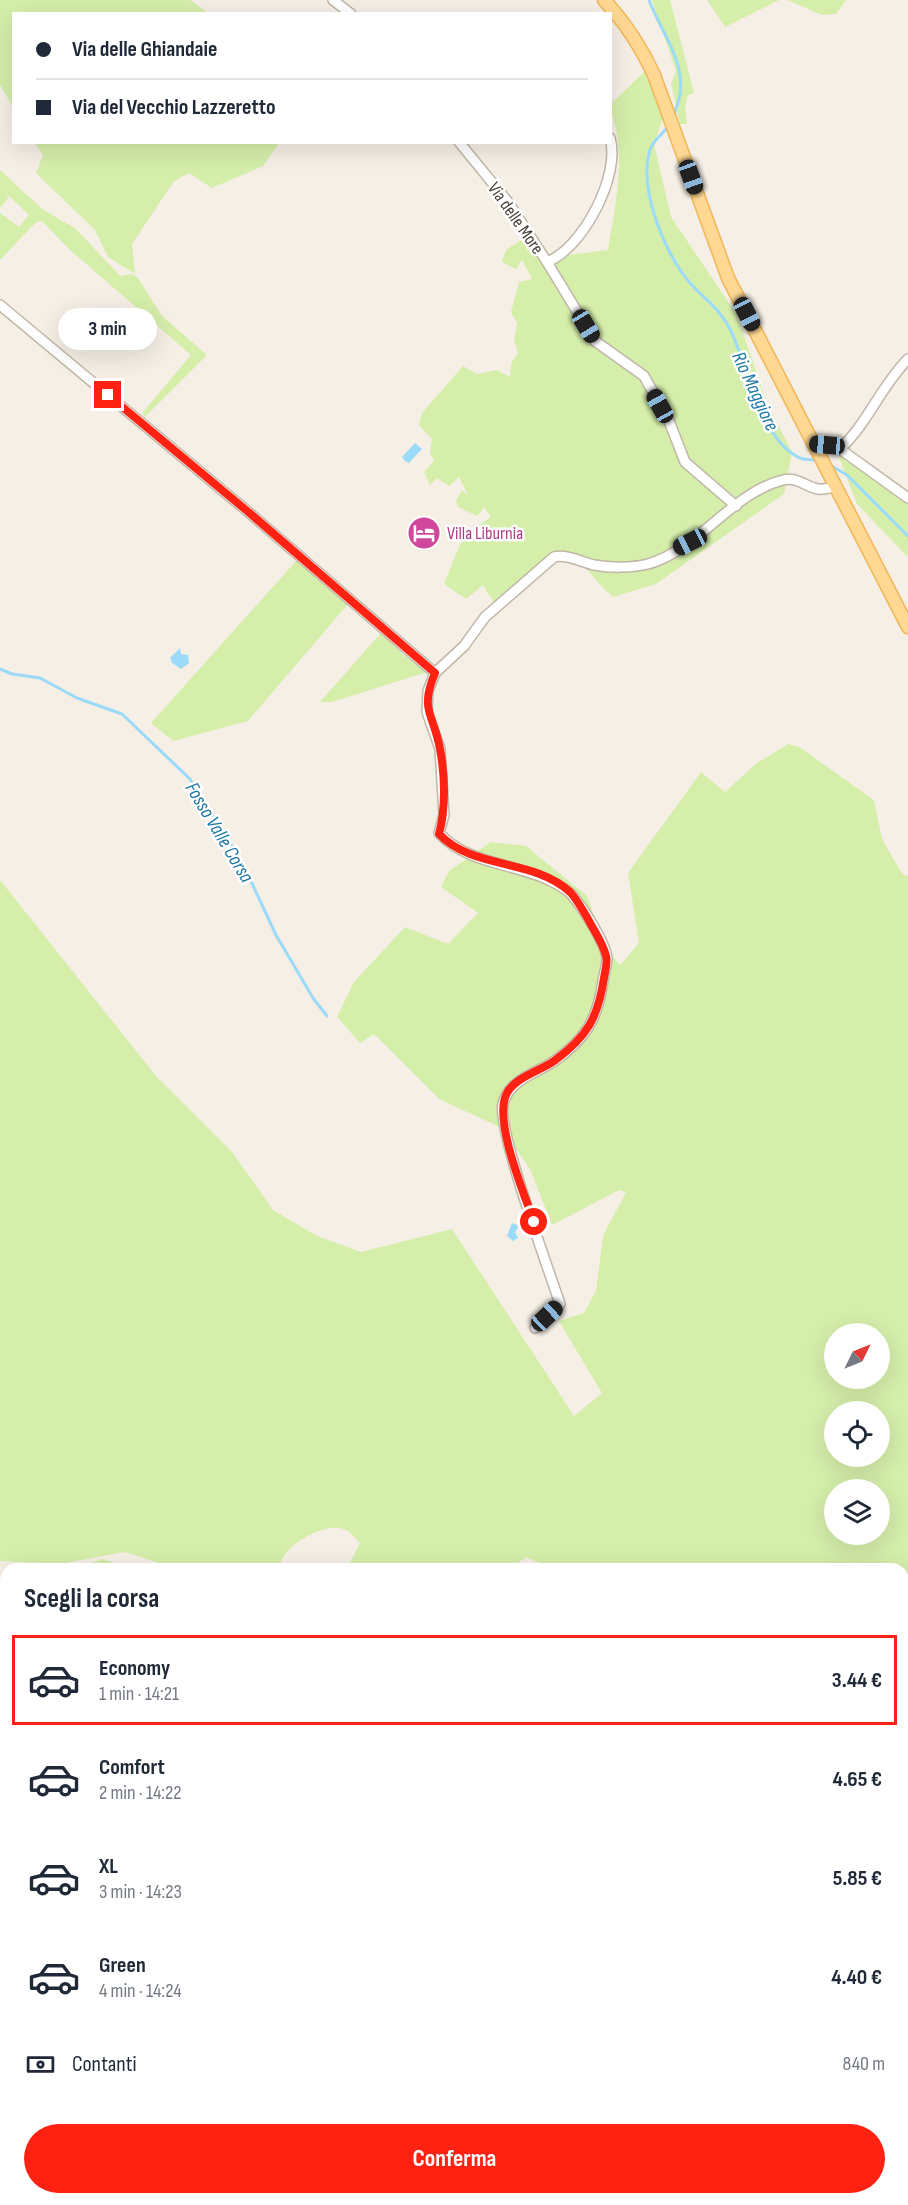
<!DOCTYPE html>
<html lang="it">
<head>
<meta charset="utf-8">
<style>
	:root { --surface:#fff; --page:#f6f6f7; --text:#1f2937; --muted:#747a83; --line:#e0e1e3; --accent:#ff2212 }
	body { margin:0; font-family:"Sofia Sans Condensed",sans-serif; background:var(--page); color:var(--text); height:100vh; display:flex; flex-direction:column; font-size:22px; white-space:nowrap }
	* { box-sizing:border-box; margin:0 }
	p { font-size:20px; color:var(--muted) }
	.icon { flex:none; width:33px; height:33px; fill:none; stroke:currentColor; stroke-width:2; stroke-linecap:round; stroke-linejoin:round }
	.map { position:relative; flex:1; overflow:hidden }
	.details { position:absolute; left:0px; top:1563px; width:909px; height:642px; display:flex; flex-direction:column; background:var(--surface); border-radius:18px 18px 0 0; box-shadow:0 6px 24px #0002 }
	.details>* { flex:none }
	.guide { position:absolute; left:12px; top:12px; width:600px; height:132px; border-radius:0px; box-shadow:0 6px 24px #0002; display:grid; align-content:center; height:132px; padding:0 24px; background:var(--surface) }
	.needle { width:39px; rotate:47deg }
	.controls { position:absolute; left:824px; top:1323px; display:grid; gap:12px }
	.controls a { display:grid; place-items:center; width:66px; height:66px; border-radius:50%; background:var(--surface); box-shadow:0 6px 24px #0002; font-size:30px }
	.end { position:absolute; width:27px; height:27px; margin:-14px; border:8px solid #ff2212; background:#fff; box-shadow:0 0 0 3px #fff }
	.from { border-radius:50% }
	.bubble { position:absolute; height:42px; border-radius:21px; background:var(--surface); box-shadow:0 6px 24px #0002; font-size:20px; font-weight:700; line-height:42px; text-align:center }
	.car { position:absolute; width:18px; height:36px; margin:-18px -9px; border-radius:8px; box-shadow:0 0 4px 2px #0007; background:linear-gradient(#222 24%,#8ab4d8 0 40%,#222 0 76%,#8ab4d8 0 86%,#222 0) }
	.guide b { display:flex; align-items:center; gap:21px; height:57px; font-size:22px }
	.guide b+b { border-top:2px solid var(--line) }
	.guide i { width:15px; height:15px; background:var(--text) }
	ul { padding:0; list-style:none }
	li { display:flex; align-items:center; gap:18px; height:90px; margin:0 12px 9px; padding:0 12px; border:3px solid transparent; border-radius:0px }
	li div { flex:1 }
	li b { display:block; font-size:22px }
	li em { font-style:normal; font-weight:700 }
	li.current { border-color:var(--accent) }
	li>.icon { width:54px; height:54px; stroke-width:1.5 }
	h2 { padding:0 24px; font-size:27px; line-height:72px }
	.pay { display:flex; align-items:center; gap:15px; height:66px; padding:0 24px; font-size:22px }
	.pay p { margin-inline-start:auto }
	.cta { display:flex; gap:12px; margin-top:auto; padding:12px 24px }
	.cta a { flex:1; height:69px; border-radius:36px; background:var(--accent); color:#fff; font-size:24px; font-weight:700; line-height:69px; text-align:center }
	.map>svg:first-child { display:block }
</style>
</head>
<body>
<div class="map">
<svg width="908" height="2205" viewBox="0 0 908 2205">
	<rect width="100%" height="100%" fill="#f5efe6"/>
	<!-- green -->
	<g fill="#d5eeaa" fill-rule="evenodd">
		<polygon points="0,0 190,0 208,13 14,14 13,107 0,85"/>
		<polygon points="652,0 670,0 694,93 688,95 685,107 687,124 680,124 671,84 676,71"/>
		<polygon points="707,0 779,0 725,27"/>
		<polygon points="788,0 846,0 836,14 821,15"/>
		<path d="M646,70L663,118L654,144L671,217L737,315L766,401L792,452L784,494L656,584L613,597C596,583 587,566 570,552L552,556L494,603L483,585L466,599L444,584L464,535L491,517L484,507L477,516L458,507L456,501L462,490L468,495L459,477L449,486L437,478L430,485L424,472L434,461L430,453L432,439L419,425L422,413L463,366L477,374L497,370L510,377L511,364L518,352L514,340L517,323L511,312L519,282L532,279L522,260L516,269L502,262L506,250L527,236L545,258L608,250C614,213 623,173 617,135C616,124 611,116 611,104Z"/>
		<polygon points="35,143 279,143 263,166 212,188 189,173 174,181 132,244 135,274 108,257 95,230 36,173 43,155"/>
		<polygon points="0,170 42,209 76,229 120,276 132,274 138,278 162,316 207,355 144,418 143,412 191,355 68,248 42,221 36,222 0,260 0,213 19,227 29,215 1,188 9,197 0,208"/>
		<polygon points="838,455 892,492 908,495 908,557 857,504"/>
		<polygon points="297,560 348,604 248,721 173,741 151,723"/>
		<polygon points="382,632 399,645 401,653 427,672 332,702 320,702"/>
		<path d="M788,744L799,747L874,800L882,839L902,874L908,876V2205H0V2028L6,2030V2199H903V1569H553L526,1557L510,1569H347L360,1543C356,1539 351,1532 346,1530C325,1520 280,1547 279,1569H178L125,1552L59,1564L0,1561V880L156,1076L232,1152L273,1210L317,1236L361,1252L452,1229L574,1416L602,1393L559,1321L584,1313L596,1291L603,1236L626,1192L619,1190L552,1225L530,1169L502,1128L439,1099L374,1034L360,1043L337,1017L354,982L405,927L448,944L478,913L441,887L449,871L491,842L526,846L587,896L606,948L620,965L639,943L628,873L701,772L725,792L757,763ZM834,1334H879V1378H834ZM834,1412H879V1456H834ZM834,1490H879V1534H834Z"/>
		<polygon points="102,1559 113,1562 119,1569 76,1569"/>
		<polygon points="0,1793 6,1794 6,1861 0,1865"/>
		<polygon points="2,1878 6,1880 6,1924 0,1926"/>
		<polygon points="6,1929 6,2024 0,2021 0,1931"/>
	</g>
	<!-- water -->
	<g fill="#9bdaf8">
		<polygon points="415,443 422,449 409,463 405,461 402,457"/>
		<polygon points="180,648 181,654 188,655 189,663 181,669 172,663 170,658"/>
		<polygon points="512,1223 519,1226 515,1232 518,1238 513,1241 507,1236"/>
		<polygon points="442,1563 465,1563 457,1569 430,1569 432,1564"/>
	</g>
	<g fill="none" stroke-linecap="round" stroke-linejoin="round">
		<!-- stream -->
		<g stroke="#9bdaf8" stroke-width="3">
			<path d="M649,0C660,30 685,60 680,94C679,102 675,109 674,117"/>
			<path d="M669,125C663,135 653,139 650,150C638,190 665,253 690,283C706,301 719,307 731,331C748,367 760,440 800,458C805,460 812,459 818,461"/>
			<polyline points="830,465 847,475 908,536"/>
			<polyline points="0,669 12,674 40,678 77,698 122,714 190,779 242,862 276,935 313,998 327,1016"/>
		</g>
		<defs>
			<g id="minor">
				<polyline points="333,0 351,14"/>
				<path d="M459,142L508,202L547,262C583,248 621,175 610,138"/>
				<polyline points="547,262 595,341 644,376 669,421 685,462 736,506"/>
				<polyline points="0,305 246,510 435,673"/>
				<polyline points="813,444 840,449 908,498"/>
				<path d="M840,449C868,423 881,386 908,359"/>
				<path d="M535,1328L560,1304C549,1270 497,1130 503,1104C509,1080 534,1074 553,1062C585,1040 598,1019 603,981C604,974 607,965 607,958C605,942 583,908 572,895C567,889 557,884 549,880C513,863 467,864 439,833L444,815L440,749L427,712L428,691L435,673L464,646L485,617L554,557C567,554 581,562 594,565C610,568 632,568 648,564C700,549 731,493 783,480C796,476 806,487 818,489C824,490 829,488 835,487"/>
				<polyline points="0,1789 6,1791"/>
			</g>
			<path id="major" d="M604,0C626,23 641,47 654,75L728,278L908,627"/>
		</defs>
		<!-- minor casing -->
		<use href="#minor" stroke="#c1b6a7" stroke-width="12"/>
		<!-- major casing -->
		<use href="#major" stroke="#f1b657" stroke-width="15"/>
		<!-- minor -->
		<use href="#minor" stroke="#fff" stroke-width="9"/>
		<!-- major -->
		<use href="#major" stroke="#ffd894" stroke-width="12"/>
	</g>
	<g fill="none" stroke-linecap="round" stroke-linejoin="round">
		<!-- route -->
		<path stroke="#ff2212" stroke-width="8" d="M108,395L246,510L435,673C419,711 434,714 440,749C445,775 446,808 439,834C473,870 533,858 570,892C577,899 583,911 588,919C594,931 603,943 606,956C608,963 605,971 604,978C598,1018 587,1037 554,1061C540,1071 513,1078 506,1095C494,1123 524,1193 534,1222"/>
	</g>
	<!-- icons -->
	<defs>
		<symbol id="hotel-disc" viewBox="-11 -11 22 22"><circle r="9.5" fill="#d1479c" stroke="#fff"/><path d="M-6-4.5h1.5V1H6V5H4.5V3h-9V5H-6ZM-4 0a1.8 1.8 0 1 1 3.6 0ZM.5 0V-2.5h3Q6-2.5 6 0Z" fill="#fff"/></symbol>
	</defs>
	<g fill-rule="evenodd">
		<use href="#hotel-disc" x="405" y="514" width="38" height="38"/>
	</g>
	<g text-anchor="middle" stroke-width="5" stroke-linejoin="round" paint-order="stroke">
		<!-- street labels -->
		<g font-size="18" fill="#483f34" stroke="#fff">
			<text transform="translate(516 218) rotate(55)" y="6">Via delle More</text>
		</g>
		<!-- hotel labels -->
		<g font-size="18" fill="#b23c85" stroke="#fff" text-anchor="start">
			<text x="447" y="539">Villa Liburnia</text>
		</g>
		<!-- water labels -->
		<g font-size="20" font-style="italic" fill="#1f79a6" stroke="#fff">
			<text transform="translate(756 391) rotate(65)" y="7">Rio Maggiore</text>
			<text transform="translate(220 832) rotate(59)" y="7">Fosso Valle Corsa</text>
		</g>
	</g>
</svg>
<div class="controls">
<a><svg class="needle" viewBox="-14 -14 28 28"><path d="M0-13l5 13h-10z" fill="#e53935"/><path d="M0 13l5-13h-10z" fill="#747a83"/></svg></a>
<a><svg class="icon" aria-label="locate" viewBox="0 0 24 24"><circle cx="12" cy="12" r="6"/><path d="M12 2v4M12 18v4M2 12h4M18 12h4"/></svg></a>
<a><svg class="icon" aria-label="layers" viewBox="0 0 24 24"><path d="M12 4l9 5-9 5-9-5zM3 14l9 5 9-5"/></svg></a>
</div>
<i class="end from" style="left:534px;top:1222px"></i>
<i class="end" style="left:108px;top:395px"></i>
<div class="bubble" style="left:58px;top:308px;width:99px">3 min</div>
<i class="car" style="left:691px;top:177px;rotate:160deg"></i>
<i class="car" style="left:747px;top:314px;rotate:153deg"></i>
<i class="car" style="left:586px;top:326px;rotate:149deg"></i>
<i class="car" style="left:660px;top:406px;rotate:331deg"></i>
<i class="car" style="left:827px;top:445px;rotate:275deg"></i>
<i class="car" style="left:690px;top:542px;rotate:243deg"></i>
<i class="car" style="left:547px;top:1316px;rotate:47deg"></i>
<div class="guide">
<b><i class="from"></i>Via delle Ghiandaie</b>
<b><i></i>Via del Vecchio Lazzeretto</b>
</div>
<section class="details">
<h2>Scegli la corsa</h2>
<ul>
<li class="current"><svg class="icon" aria-label="car" viewBox="0 0 24 24"><path d="M5 17H2v-5l4-1 3-4h7l3 4 3 1v5h-3M9 17h6M6 11h13"/><circle cx="7" cy="17" r="2"/><circle cx="17" cy="17" r="2"/></svg><div><b>Economy</b><p>1 min · 14:21</p></div><em>3.44 €</em></li>
<li><svg class="icon" aria-label="car" viewBox="0 0 24 24"><path d="M5 17H2v-5l4-1 3-4h7l3 4 3 1v5h-3M9 17h6M6 11h13"/><circle cx="7" cy="17" r="2"/><circle cx="17" cy="17" r="2"/></svg><div><b>Comfort</b><p>2 min · 14:22</p></div><em>4.65 €</em></li>
<li><svg class="icon" aria-label="car" viewBox="0 0 24 24"><path d="M5 17H2v-5l4-1 3-4h7l3 4 3 1v5h-3M9 17h6M6 11h13"/><circle cx="7" cy="17" r="2"/><circle cx="17" cy="17" r="2"/></svg><div><b>XL</b><p>3 min · 14:23</p></div><em>5.85 €</em></li>
<li><svg class="icon" aria-label="car" viewBox="0 0 24 24"><path d="M5 17H2v-5l4-1 3-4h7l3 4 3 1v5h-3M9 17h6M6 11h13"/><circle cx="7" cy="17" r="2"/><circle cx="17" cy="17" r="2"/></svg><div><b>Green</b><p>4 min · 14:24</p></div><em>4.40 €</em></li>
</ul>
<div class="pay"><svg class="icon" aria-label="cash" viewBox="0 0 24 24"><path d="M3 7h18v10H3z"/><circle cx="12" cy="12" r="2"/></svg>Contanti<p>840 m</p></div>
<div class="cta"><a>Conferma</a></div>
</section>
</div>
</body>
</html>
